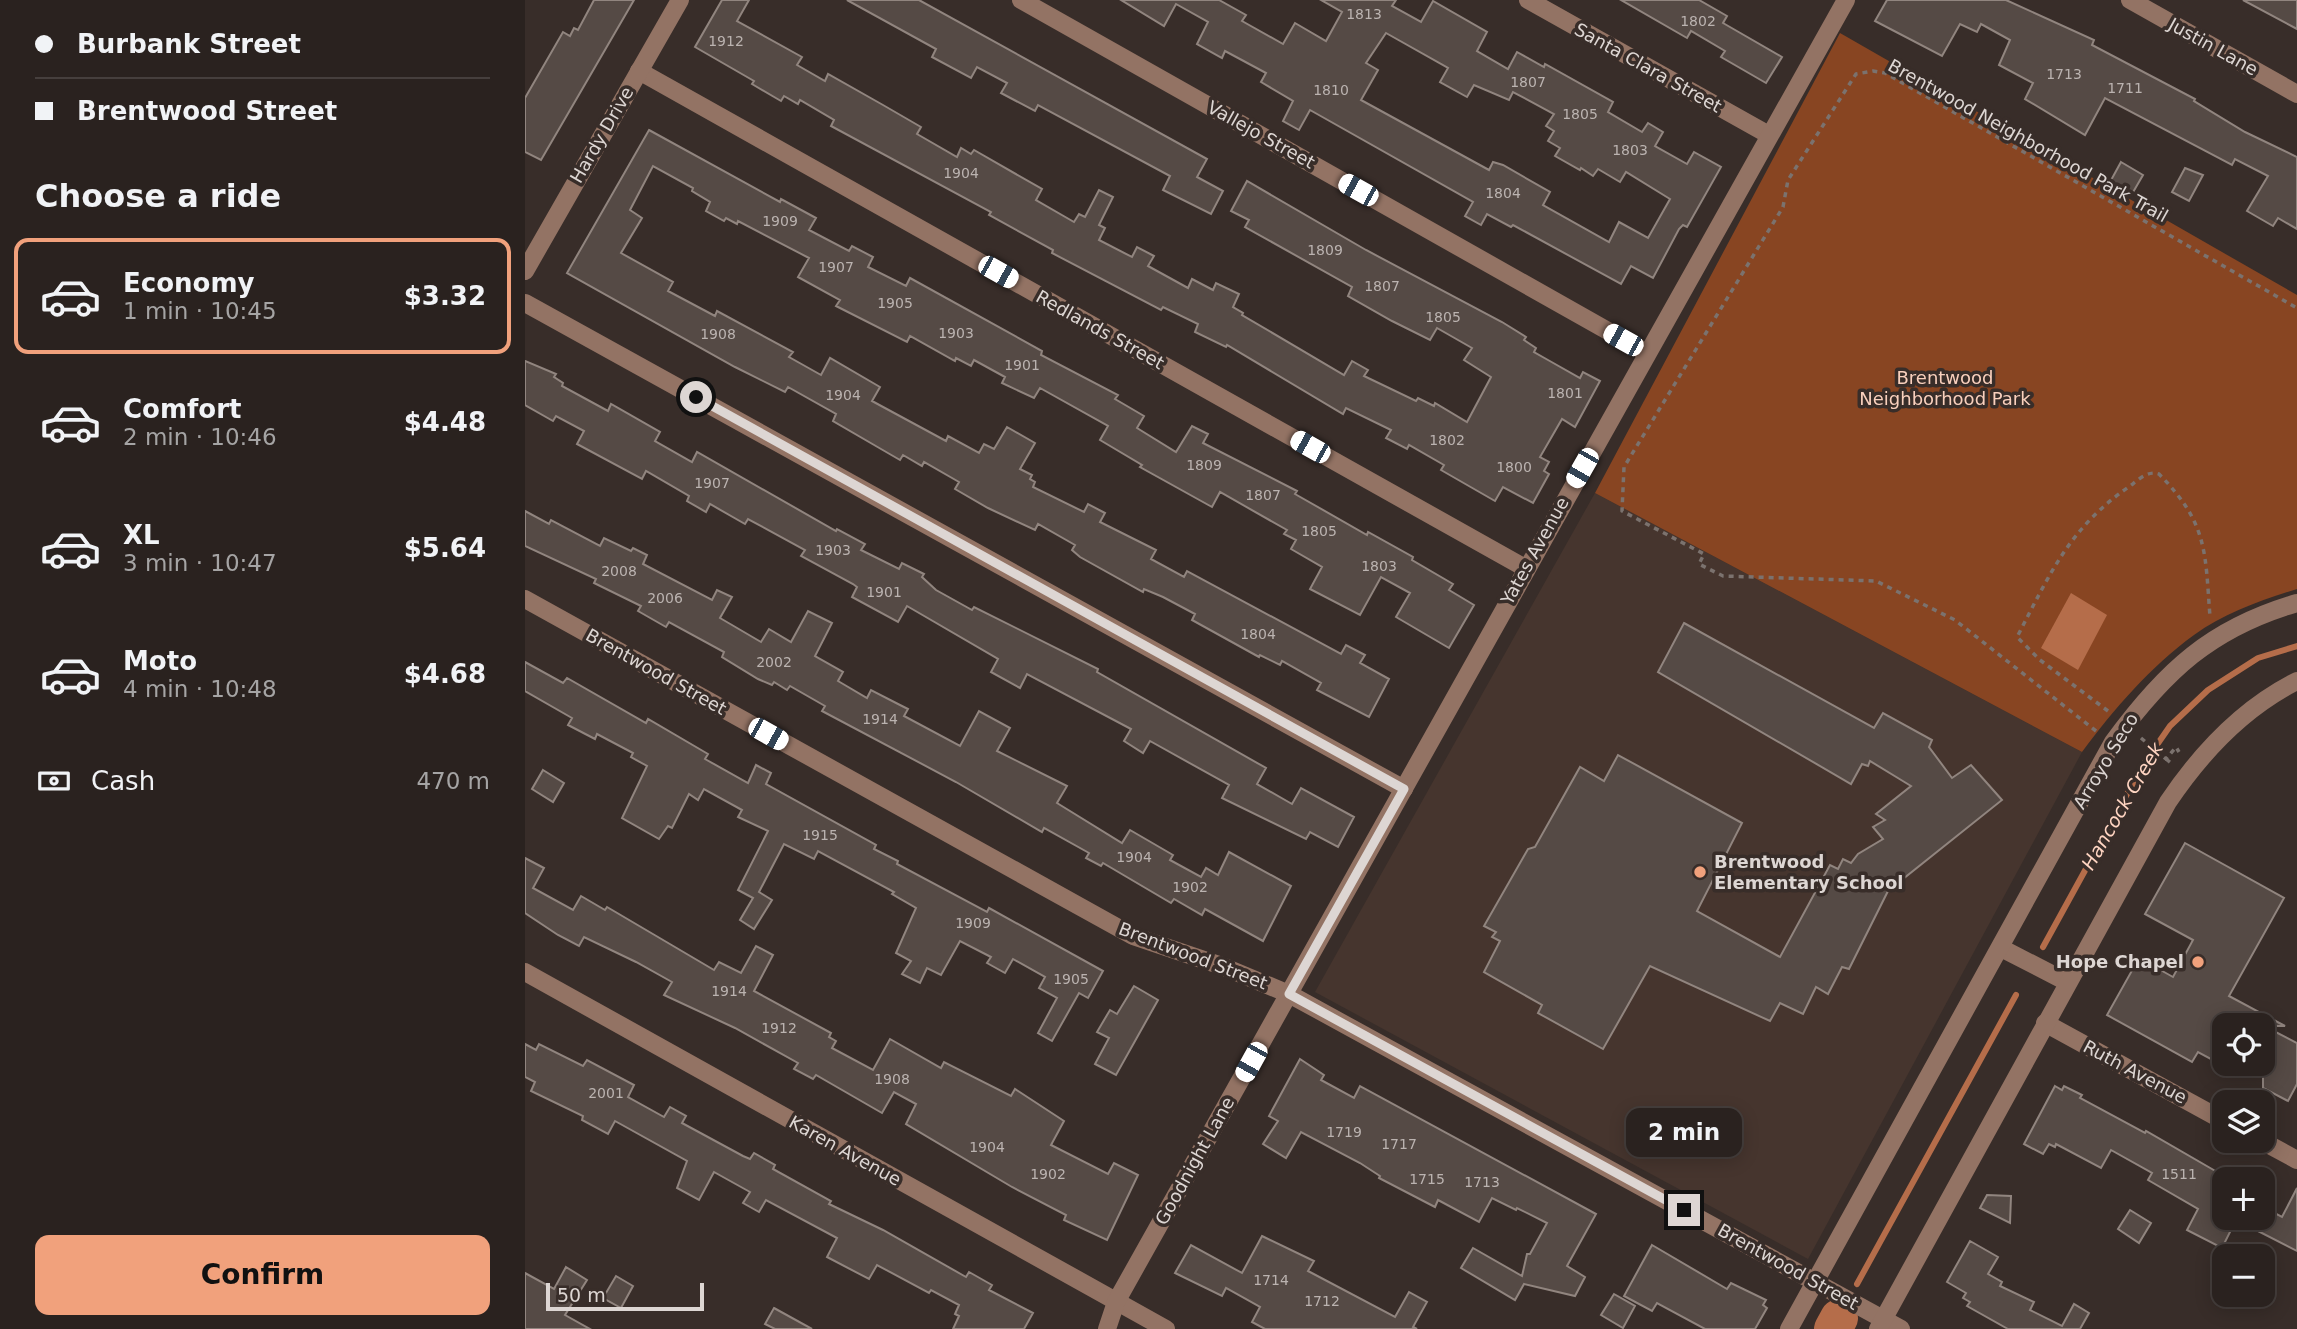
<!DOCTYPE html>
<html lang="en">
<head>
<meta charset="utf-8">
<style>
	:root { --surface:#2a221f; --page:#322a28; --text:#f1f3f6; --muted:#a5a4a4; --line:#463f3d; --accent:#f1a17c }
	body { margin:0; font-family:"DejaVu Sans",sans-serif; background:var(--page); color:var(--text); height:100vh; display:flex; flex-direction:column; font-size:26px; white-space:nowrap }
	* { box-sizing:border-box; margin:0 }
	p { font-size:23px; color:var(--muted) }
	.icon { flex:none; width:38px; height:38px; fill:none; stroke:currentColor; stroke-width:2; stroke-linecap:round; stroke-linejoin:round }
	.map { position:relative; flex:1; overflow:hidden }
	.details { display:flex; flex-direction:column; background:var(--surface); width:525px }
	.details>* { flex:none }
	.hud { display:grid; align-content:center; height:154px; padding:0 35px; background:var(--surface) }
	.buttons { position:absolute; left:1687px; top:1013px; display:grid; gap:14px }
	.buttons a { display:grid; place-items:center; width:63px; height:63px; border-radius:14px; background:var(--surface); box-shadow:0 4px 18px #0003,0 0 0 2px var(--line); font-size:35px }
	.scale { position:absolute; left:21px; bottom:18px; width:158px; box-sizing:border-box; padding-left:7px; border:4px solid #ddd6d3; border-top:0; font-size:19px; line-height:24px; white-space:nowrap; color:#ddd6d3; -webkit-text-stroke:5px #382d29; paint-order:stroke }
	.end { position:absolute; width:32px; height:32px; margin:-16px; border:9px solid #ddd6d3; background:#111; box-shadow:0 0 0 4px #111 }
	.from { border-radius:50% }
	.bubble { position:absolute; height:49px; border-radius:14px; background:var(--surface); box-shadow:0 4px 18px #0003,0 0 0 2px var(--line); font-size:23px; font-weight:700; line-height:49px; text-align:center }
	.car { position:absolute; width:21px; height:42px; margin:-21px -10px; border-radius:9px; box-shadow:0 0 5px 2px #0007; background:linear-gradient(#fff 24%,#345 0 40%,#fff 0 76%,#345 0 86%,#fff 0) }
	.hud b { display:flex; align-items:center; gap:24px; height:66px; font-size:26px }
	.hud b+b { border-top:2px solid var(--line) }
	.hud i { width:18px; height:18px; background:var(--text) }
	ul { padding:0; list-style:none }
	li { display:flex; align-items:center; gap:21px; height:116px; margin:0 14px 10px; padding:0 21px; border:4px solid transparent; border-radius:14px }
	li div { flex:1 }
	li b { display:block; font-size:26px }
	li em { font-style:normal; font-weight:700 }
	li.on { border-color:var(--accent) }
	li>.icon { width:63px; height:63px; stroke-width:1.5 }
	h2 { padding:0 35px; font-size:32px; line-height:84px }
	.pay { display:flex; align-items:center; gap:18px; height:77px; padding:0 35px; font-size:26px }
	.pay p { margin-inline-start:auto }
	.cta { display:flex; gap:14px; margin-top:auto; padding:14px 35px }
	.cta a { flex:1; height:80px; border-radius:14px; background:var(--accent); color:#111; font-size:28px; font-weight:700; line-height:80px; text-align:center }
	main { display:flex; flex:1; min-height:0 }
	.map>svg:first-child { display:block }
</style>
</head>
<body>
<main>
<section class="details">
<div class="hud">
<b><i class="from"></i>Burbank Street</b>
<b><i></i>Brentwood Street</b>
</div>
<h2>Choose a ride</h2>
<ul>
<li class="on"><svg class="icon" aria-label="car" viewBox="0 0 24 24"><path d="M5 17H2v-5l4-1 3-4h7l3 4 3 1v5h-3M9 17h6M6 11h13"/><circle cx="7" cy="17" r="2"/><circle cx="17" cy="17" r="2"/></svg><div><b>Economy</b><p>1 min · 10:45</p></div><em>$3.32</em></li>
<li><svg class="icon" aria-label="car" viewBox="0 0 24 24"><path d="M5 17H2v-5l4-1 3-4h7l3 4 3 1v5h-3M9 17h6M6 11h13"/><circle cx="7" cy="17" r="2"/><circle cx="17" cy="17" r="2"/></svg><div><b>Comfort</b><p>2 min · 10:46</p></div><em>$4.48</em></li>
<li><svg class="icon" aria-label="car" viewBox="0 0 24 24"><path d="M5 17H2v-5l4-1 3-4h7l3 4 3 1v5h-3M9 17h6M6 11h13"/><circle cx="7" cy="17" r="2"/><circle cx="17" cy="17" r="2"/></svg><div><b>XL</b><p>3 min · 10:47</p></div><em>$5.64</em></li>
<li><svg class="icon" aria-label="car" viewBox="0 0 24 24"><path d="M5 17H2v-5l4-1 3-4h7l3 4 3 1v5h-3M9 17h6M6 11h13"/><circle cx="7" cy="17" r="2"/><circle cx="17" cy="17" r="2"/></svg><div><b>Moto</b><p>4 min · 10:48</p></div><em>$4.68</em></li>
</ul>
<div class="pay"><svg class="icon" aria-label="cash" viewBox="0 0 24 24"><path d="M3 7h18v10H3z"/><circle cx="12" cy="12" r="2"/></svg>Cash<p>470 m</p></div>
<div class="cta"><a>Confirm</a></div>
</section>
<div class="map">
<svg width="1772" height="1329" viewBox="0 0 1772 1329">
	<rect width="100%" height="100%" fill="#382d29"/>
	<!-- built -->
	<polygon fill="#46352e" points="1070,493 1557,752 1283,1259 790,992"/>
	<!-- green -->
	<path fill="#884522" d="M1315,33L1772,295V589C1737,600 1699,613 1669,635C1625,667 1589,709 1557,752L1070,493Z"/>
	<!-- water -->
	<polygon fill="#b56d4a" points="1546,593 1582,615 1553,670 1516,648"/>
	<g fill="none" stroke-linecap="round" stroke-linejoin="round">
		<!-- stream -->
		<g stroke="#b56d4a" stroke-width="6">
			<polyline points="1518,947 1618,765 1645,726 1683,690 1733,658 1772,646"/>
			<polyline points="1332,1284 1491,995"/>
		</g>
		<!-- river -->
		<polyline stroke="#b56d4a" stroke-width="38" points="1308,1329 1314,1318"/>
	</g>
	<!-- building -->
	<g fill="#554a45" stroke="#91857f" stroke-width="2" fill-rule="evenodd">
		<polygon points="69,0 109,0 16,160 0,152 0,98 38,32 45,36 49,28 53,30"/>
		<polygon points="197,0 224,0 212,21 277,57 272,65 300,81 303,74 358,105 396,127 392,134 432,157 436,148 446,154 449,150 517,189 511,200 549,222 554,214 560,217 574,190 588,197 574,225 580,228 574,240 607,257 612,247 629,256 623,266 663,288 667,279 688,290 691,283 714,294 708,307 718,313 717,315 819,375 827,361 843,370 839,376 891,401 893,398 909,406 910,403 942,422 966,377 939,360 947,348 912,328 905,340 867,321 823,296 827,287 720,227 724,220 706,211 722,181 841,250 977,322 1001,337 999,340 1011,348 1009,352 1023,360 1055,378 1058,372 1075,381 1050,427 1037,419 1015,457 1024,462 1019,471 1024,474 1008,503 978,487 970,501 916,470 919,465 884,445 882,449 861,438 866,430 821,408 818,414 702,345 701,347 670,332 673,324 638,307 636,310 527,253 528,250 464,215 466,212 306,126 309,120 275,100 273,104 259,96 256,101 227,84 229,81 170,47"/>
		<polygon points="322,0 394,0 682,159 672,177 698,191 686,214 638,190 645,176 513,105 510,111 476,93 482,83 452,67 446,78 407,57 411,49"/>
		<path d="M596,0H694L721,15L717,21L758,44L770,23L801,41L817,12L796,0H871L867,6L896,22L908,1L962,32L952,51L983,69L992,52L1019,67L1020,64L1088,102L1083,112L1117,132L1123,123L1138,132L1130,146L1162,164L1169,152L1196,167L1162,227L1158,225L1154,229L1128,278L1106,266L1096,284L988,225L986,227L962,214L956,225L940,216L948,202L785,110L774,130L758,121L768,101L736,82L741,73L700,51L697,58L672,44L683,22L651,4L639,26ZM861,33L923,68L915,82L942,97L949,85L984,100L988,92L1029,114L1021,126L1029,131L1023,141L1035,148L1030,156L1055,170L1056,168L1068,176L1073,169L1095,182L1101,172L1145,199L1123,238L1094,222L1084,242L1018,205L1025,192L978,165L968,162L964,170L836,100L853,70L841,63Z"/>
		<polygon points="1096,0 1174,0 1202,16 1198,23 1257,57 1241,83 1196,57 1200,51 1166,31 1162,38"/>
		<polygon points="1362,0 1481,0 1569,40 1567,45 1670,99 1669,101 1720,132 1772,157 1772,229 1753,218 1748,226 1722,211 1743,176 1710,159 1707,165 1580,98 1560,135 1500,99 1508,83 1474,65 1485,40 1456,24 1452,32 1435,24 1417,56 1350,21"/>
		<polygon points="1718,0 1772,0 1772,29"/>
		<polygon points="124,130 255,202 256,199 291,218 284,230 324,251 327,246 348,257 343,267 381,286 385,278 517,351 516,355 593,395 590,399 619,416 612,428 651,452 667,426 683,434 678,443 772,491 770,494 842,535 843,532 888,557 887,560 928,584 924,590 949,605 924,648 871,617 885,593 856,577 835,615 785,589 797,567 766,549 771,540 759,534 762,530 695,492 687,507 615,467 617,465 575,440 583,426 515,388 509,398 477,383 480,377 449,360 446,366 431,358 430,361 385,336 382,342 311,306 315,300 273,277 284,258 213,221 212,224 201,218 199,221 181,211 185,202 167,191 168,188 128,166 105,210 117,218 96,253 148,282 143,291 190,316 192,311 268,352 264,357 296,375 305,358 355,387 347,401 421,441 423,436 454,453 459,444 469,449 482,427 510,443 495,469 507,475 505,479 510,482 508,487 559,512 563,504 580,513 575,522 631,550 626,559 659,577 662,571 816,654 821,645 840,655 835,663 864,679 844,717 792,690 796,683 757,661 755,665 735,655 734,657 667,620 670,614 638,597 619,589 618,592 555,557 547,550 550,545 513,524 510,530 463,508 430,489 434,482 399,462 397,466 378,455 375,460 356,449 308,421 311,414 263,387 260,392 210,367 42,273"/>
		<polygon points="1596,162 1618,175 1607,194 1585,182"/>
		<polygon points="1660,168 1678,175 1664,201 1647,192"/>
		<polygon points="0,361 31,374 29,377 38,383 37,386 83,411 86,404 135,432 130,441 167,462 172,452 311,531 312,529 340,544 336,550 374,569 377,563 399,574 397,577 411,590 447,610 449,607 573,669 572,672 741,768 732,784 767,804 776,788 829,817 813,847 785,832 781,839 697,798 704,785 625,741 618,753 599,741 606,729 502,674 495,688 466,672 473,659 382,606 373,622 327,597 332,587 328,584 276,556 280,550 223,519 220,524 185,504 181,512 162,501 164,496 121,471 117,479 52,444 59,431 31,416 28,421 0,405"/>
		<polygon points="0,511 24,524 26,520 75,546 79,538 106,551 108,548 122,555 118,564 187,600 192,590 207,597 195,618 236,642 244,629 266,642 283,611 307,623 290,656 318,672 313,681 342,698 346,690 375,705 383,709 379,716 435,746 454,711 485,728 472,751 542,786 532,803 597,843 605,830 648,855 645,860 676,877 681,868 693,875 704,852 766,886 738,941 680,909 677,915 649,899 646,903 578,863 576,866 561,858 564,853 519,828 517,832 431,782 297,711 300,706 265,686 262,690 249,682 247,685 233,679 197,657 199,652 144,622 141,627 113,611 116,606 69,583 71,579 0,546"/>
		<polygon points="1159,623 1349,728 1358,713 1407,740 1404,747 1427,778 1446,765 1477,800 1363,891 1324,969 1317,967 1303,994 1291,987 1278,1014 1255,1003 1245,1021 1125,966 1078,1049 1013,1013 1017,1005 959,972 975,941 967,937 971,932 959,926 1003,849 1010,847 1055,767 1079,781 1093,755 1217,823 1172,911 1255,957 1305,865 1313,869 1318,859 1326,863 1333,854 1358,839 1348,827 1360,820 1351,814 1386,786 1345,761 1343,766 1337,764 1326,784 1133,672"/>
		<polygon points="0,662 38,683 42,678 121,723 123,719 183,754 180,759 223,783 231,765 246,773 241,784 351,845 349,849 373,861 372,864 462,912 464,908 578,971 563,998 554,993 527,1041 513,1033 532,998 514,988 520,977 488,959 480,973 462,963 466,957 435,941 416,975 402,968 395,983 377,974 386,961 371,953 391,908 367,894 369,892 293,851 289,859 259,844 234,892 247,900 229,929 215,920 228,898 213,890 243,831 213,817 217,810 179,789 173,800 164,794 147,828 143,826 134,839 97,818 122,766 106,757 108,753 72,734 70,739 43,725 47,718 0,691"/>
		<polygon points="18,770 39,783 28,802 7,789"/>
		<polygon points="1660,843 1759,898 1704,996 1760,1026 1739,1026 1772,1043 1772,1084 1763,1101 1738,1088 1738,1026 1699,1026 1699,1066 1673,1052 1667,1062 1582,1015 1614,958 1648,977 1668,940 1620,914"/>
		<polygon points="0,858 19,868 8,888 48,910 56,896 80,910 82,907 189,970 194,962 216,973 231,946 248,955 229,991 306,1033 304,1037 311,1041 307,1048 348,1070 365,1039 416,1068 419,1062 486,1096 490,1089 539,1121 526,1145 583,1174 589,1163 613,1175 582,1240 539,1220 541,1215 487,1187 381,1124 391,1104 369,1092 357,1113 291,1075 288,1079 269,1069 273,1063 210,1028 139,995 147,982 111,962 59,937 54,946 33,935 0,913"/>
		<polygon points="609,986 633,1000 591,1075 570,1064 584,1038 572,1032 585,1010 592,1014"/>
		<polygon points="0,1044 11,1050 14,1044 58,1066 62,1060 109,1085 103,1097 139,1117 145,1107 161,1116 157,1123 218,1156 225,1159 229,1153 250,1165 248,1169 306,1201 304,1204 358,1230 441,1277 444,1272 467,1285 464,1290 508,1313 499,1329 428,1329 434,1316 430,1314 434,1305 406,1290 404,1293 352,1265 344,1279 302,1257 312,1238 241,1200 234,1212 218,1203 225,1192 189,1172 174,1200 152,1188 162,1161 90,1121 83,1134 57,1120 58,1116 6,1091 10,1082 0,1077"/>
		<polygon points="775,1059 799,1075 796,1080 829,1098 835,1086 1071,1214 1042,1266 1060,1277 1050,1296 999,1284 990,1300 936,1268 948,1248 997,1276 1002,1254 1005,1254 1022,1223 992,1208 991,1210 967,1198 954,1222 913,1200 910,1207 854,1178 855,1176 835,1163 776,1132 761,1158 738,1144 753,1121 744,1116"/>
		<polygon points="1530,1086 1537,1090 1539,1086 1557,1095 1555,1098 1620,1133 1621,1131 1699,1176 1699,1218 1712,1218 1697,1248 1662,1230 1673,1209 1623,1180 1627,1173 1586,1150 1576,1168 1531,1144 1530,1147 1524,1144 1518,1154 1499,1144"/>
		<polygon points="1772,1188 1772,1251 1729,1229 1735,1218 1738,1218 1740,1208 1757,1217"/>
		<polygon points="1462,1195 1486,1196 1485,1223 1455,1208"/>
		<polygon points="1605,1210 1626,1223 1614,1243 1593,1229"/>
		<polygon points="737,1236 789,1261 783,1271 870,1317 884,1292 902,1302 888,1327 892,1329 740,1329 727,1322 735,1307 701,1288 697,1296 650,1273 666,1245 717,1273"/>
		<polygon points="1445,1241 1473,1257 1463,1274 1477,1282 1475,1286 1509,1302 1505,1310 1537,1326 1549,1304 1564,1313 1555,1329 1483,1329 1442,1306 1445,1302 1438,1298 1441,1293 1422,1282"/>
		<polygon points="1127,1245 1202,1289 1206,1283 1241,1300 1238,1305 1242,1308 1230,1329 1180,1329 1132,1303 1127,1311 1099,1296"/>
		<polygon points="41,1267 62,1280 40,1315 65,1329 0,1329 0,1273 29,1289"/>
		<polygon points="91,1276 108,1286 96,1308 78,1298"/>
		<polygon points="1089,1294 1110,1306 1098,1328 1076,1315"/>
		<polygon points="249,1308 287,1329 250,1329 240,1324"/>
	</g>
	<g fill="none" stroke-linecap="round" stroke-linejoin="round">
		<!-- path -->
		<g stroke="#7b726e" stroke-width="3.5" stroke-dasharray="5 5" stroke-linecap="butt">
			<path d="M1583,711L1515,660L1492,637C1525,574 1544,528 1605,486C1613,480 1623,470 1634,474C1683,524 1680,551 1685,617"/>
			<polyline points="1571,731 1430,620 1351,581 1198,576 1174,564 1179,554 1097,511 1099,467 1258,207 1263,180 1331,74 1348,71 1360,73 1772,308"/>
			<polyline points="1616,738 1641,759 1651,747 1654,752"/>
			<polyline points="1641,759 1646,763 1648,760"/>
		</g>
		<!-- minor -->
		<g stroke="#937364" stroke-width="18">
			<polyline points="496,0 1122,353"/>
			<polyline points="1003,0 1244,135"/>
			<polyline points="1605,0 1772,94"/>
			<polyline points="114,71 1000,568"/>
			<polyline points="0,271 155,0"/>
			<polyline points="0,303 879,789"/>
			<polyline points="0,599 608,936 697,966 764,994 1376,1329"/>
			<polyline points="1476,948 1542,982"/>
			<polyline points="0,972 641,1329"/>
			<polyline points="1520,1023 1699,1121"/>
			<polyline points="1737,1141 1772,1160"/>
			<polyline points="582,1329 591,1302 1321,0"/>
			<path d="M1264,1329L1588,742C1640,671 1686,628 1772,603"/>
			<path d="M1353,1329L1643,802C1676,753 1718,708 1772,681"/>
		</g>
	</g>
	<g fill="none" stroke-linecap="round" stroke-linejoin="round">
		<!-- route -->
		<polyline stroke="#ddd6d3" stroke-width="9" points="171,397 879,789 764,994 1159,1210"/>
	</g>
	<!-- markers -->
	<g fill="#f1a17c" stroke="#382d29" stroke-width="2.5">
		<circle cx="1175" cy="872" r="7"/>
		<circle cx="1673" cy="962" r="7"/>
	</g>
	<g text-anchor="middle" stroke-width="7" stroke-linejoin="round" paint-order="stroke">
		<!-- number labels -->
		<g font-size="14" fill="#bbb3b0">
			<text x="839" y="19">1813</text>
			<text x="1173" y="26">1802</text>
			<text x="201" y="46">1912</text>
			<text x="1539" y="79">1713</text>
			<text x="1003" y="87">1807</text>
			<text x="1600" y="93">1711</text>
			<text x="806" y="95">1810</text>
			<text x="1055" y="119">1805</text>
			<text x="1105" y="155">1803</text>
			<text x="436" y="178">1904</text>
			<text x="978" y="198">1804</text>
			<text x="255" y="226">1909</text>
			<text x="800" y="255">1809</text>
			<text x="311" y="272">1907</text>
			<text x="857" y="291">1807</text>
			<text x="370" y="308">1905</text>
			<text x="918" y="322">1805</text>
			<text x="431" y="338">1903</text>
			<text x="193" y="339">1908</text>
			<text x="497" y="370">1901</text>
			<text x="1040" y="398">1801</text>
			<text x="318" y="400">1904</text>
			<text x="922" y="445">1802</text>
			<text x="679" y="470">1809</text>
			<text x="989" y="472">1800</text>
			<text x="187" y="488">1907</text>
			<text x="738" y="500">1807</text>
			<text x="794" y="536">1805</text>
			<text x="308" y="555">1903</text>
			<text x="854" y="571">1803</text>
			<text x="94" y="576">2008</text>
			<text x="359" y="597">1901</text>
			<text x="140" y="603">2006</text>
			<text x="733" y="639">1804</text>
			<text x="249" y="667">2002</text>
			<text x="355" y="724">1914</text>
			<text x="295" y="840">1915</text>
			<text x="609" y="862">1904</text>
			<text x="665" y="892">1902</text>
			<text x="448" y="928">1909</text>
			<text x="546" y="984">1905</text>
			<text x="204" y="996">1914</text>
			<text x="254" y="1033">1912</text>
			<text x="367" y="1084">1908</text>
			<text x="81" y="1098">2001</text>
			<text x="819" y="1137">1719</text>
			<text x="874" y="1149">1717</text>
			<text x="462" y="1152">1904</text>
			<text x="523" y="1179">1902</text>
			<text x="1654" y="1179">1511</text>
			<text x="902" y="1184">1715</text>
			<text x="957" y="1187">1713</text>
			<text x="746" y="1285">1714</text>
			<text x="797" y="1306">1712</text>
		</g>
		<!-- street labels -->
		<g font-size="18" fill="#ddd6d3" stroke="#382d29">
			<text transform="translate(1688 47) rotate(29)" y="6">Justin Lane</text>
			<text transform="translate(1123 68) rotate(29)" y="6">Santa Clara Street</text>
			<text transform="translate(77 135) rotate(-60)" y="6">Hardy Drive</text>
			<text transform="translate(736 135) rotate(29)" y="6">Vallejo Street</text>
			<text transform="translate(1503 141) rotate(29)" y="6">Brentwood Neighborhood Park Trail</text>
			<text transform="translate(575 330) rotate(29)" y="6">Redlands Street</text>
			<text transform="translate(1010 551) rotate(-61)" y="6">Yates Avenue</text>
			<text transform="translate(131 672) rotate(29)" y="6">Brentwood Street</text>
			<text transform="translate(1581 761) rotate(-59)" y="6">Arroyo Seco</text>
			<text transform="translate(668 956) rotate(21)" y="6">Brentwood Street</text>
			<text transform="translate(1610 1072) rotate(28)" y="6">Ruth Avenue</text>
			<text transform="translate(320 1151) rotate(29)" y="6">Karen Avenue</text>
			<text transform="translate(670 1161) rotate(-61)" y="6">Goodnight Lane</text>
			<text transform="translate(1263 1267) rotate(29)" y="6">Brentwood Street</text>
		</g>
		<!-- park labels -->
		<g font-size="18" fill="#f9d0bd" stroke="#382d29">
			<text x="1420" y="384">Brentwood<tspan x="1420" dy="21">Neighborhood Park</tspan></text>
		</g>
		<!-- poi labels -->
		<g font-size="18" font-weight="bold" fill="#ddd6d3" stroke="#382d29" text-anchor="start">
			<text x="1189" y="868">Brentwood<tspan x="1189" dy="21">Elementary School</tspan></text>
			<text x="1659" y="968" text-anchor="end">Hope Chapel</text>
		</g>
		<!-- water labels -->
		<g font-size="19" font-style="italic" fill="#ffd5c2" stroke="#382d29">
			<text transform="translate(1597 806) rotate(-60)" y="7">Hancock Creek</text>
		</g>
	</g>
</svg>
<div class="buttons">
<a><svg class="icon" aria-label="locate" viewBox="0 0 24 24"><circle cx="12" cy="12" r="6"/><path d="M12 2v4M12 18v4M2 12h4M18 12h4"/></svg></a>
<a><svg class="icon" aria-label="layers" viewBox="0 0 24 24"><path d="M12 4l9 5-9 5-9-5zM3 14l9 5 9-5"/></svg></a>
<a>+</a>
<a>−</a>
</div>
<div class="scale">50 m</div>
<i class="end from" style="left:171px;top:397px"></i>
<i class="end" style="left:1159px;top:1210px"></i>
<div class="bubble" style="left:1101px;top:1108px;width:116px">2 min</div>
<i class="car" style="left:833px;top:190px;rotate:299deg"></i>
<i class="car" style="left:473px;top:272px;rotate:119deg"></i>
<i class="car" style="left:1098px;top:340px;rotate:299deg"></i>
<i class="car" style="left:785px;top:447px;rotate:299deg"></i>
<i class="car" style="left:1057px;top:468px;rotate:210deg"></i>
<i class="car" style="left:243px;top:734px;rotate:119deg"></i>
<i class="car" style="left:726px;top:1062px;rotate:209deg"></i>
</div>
</main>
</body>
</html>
